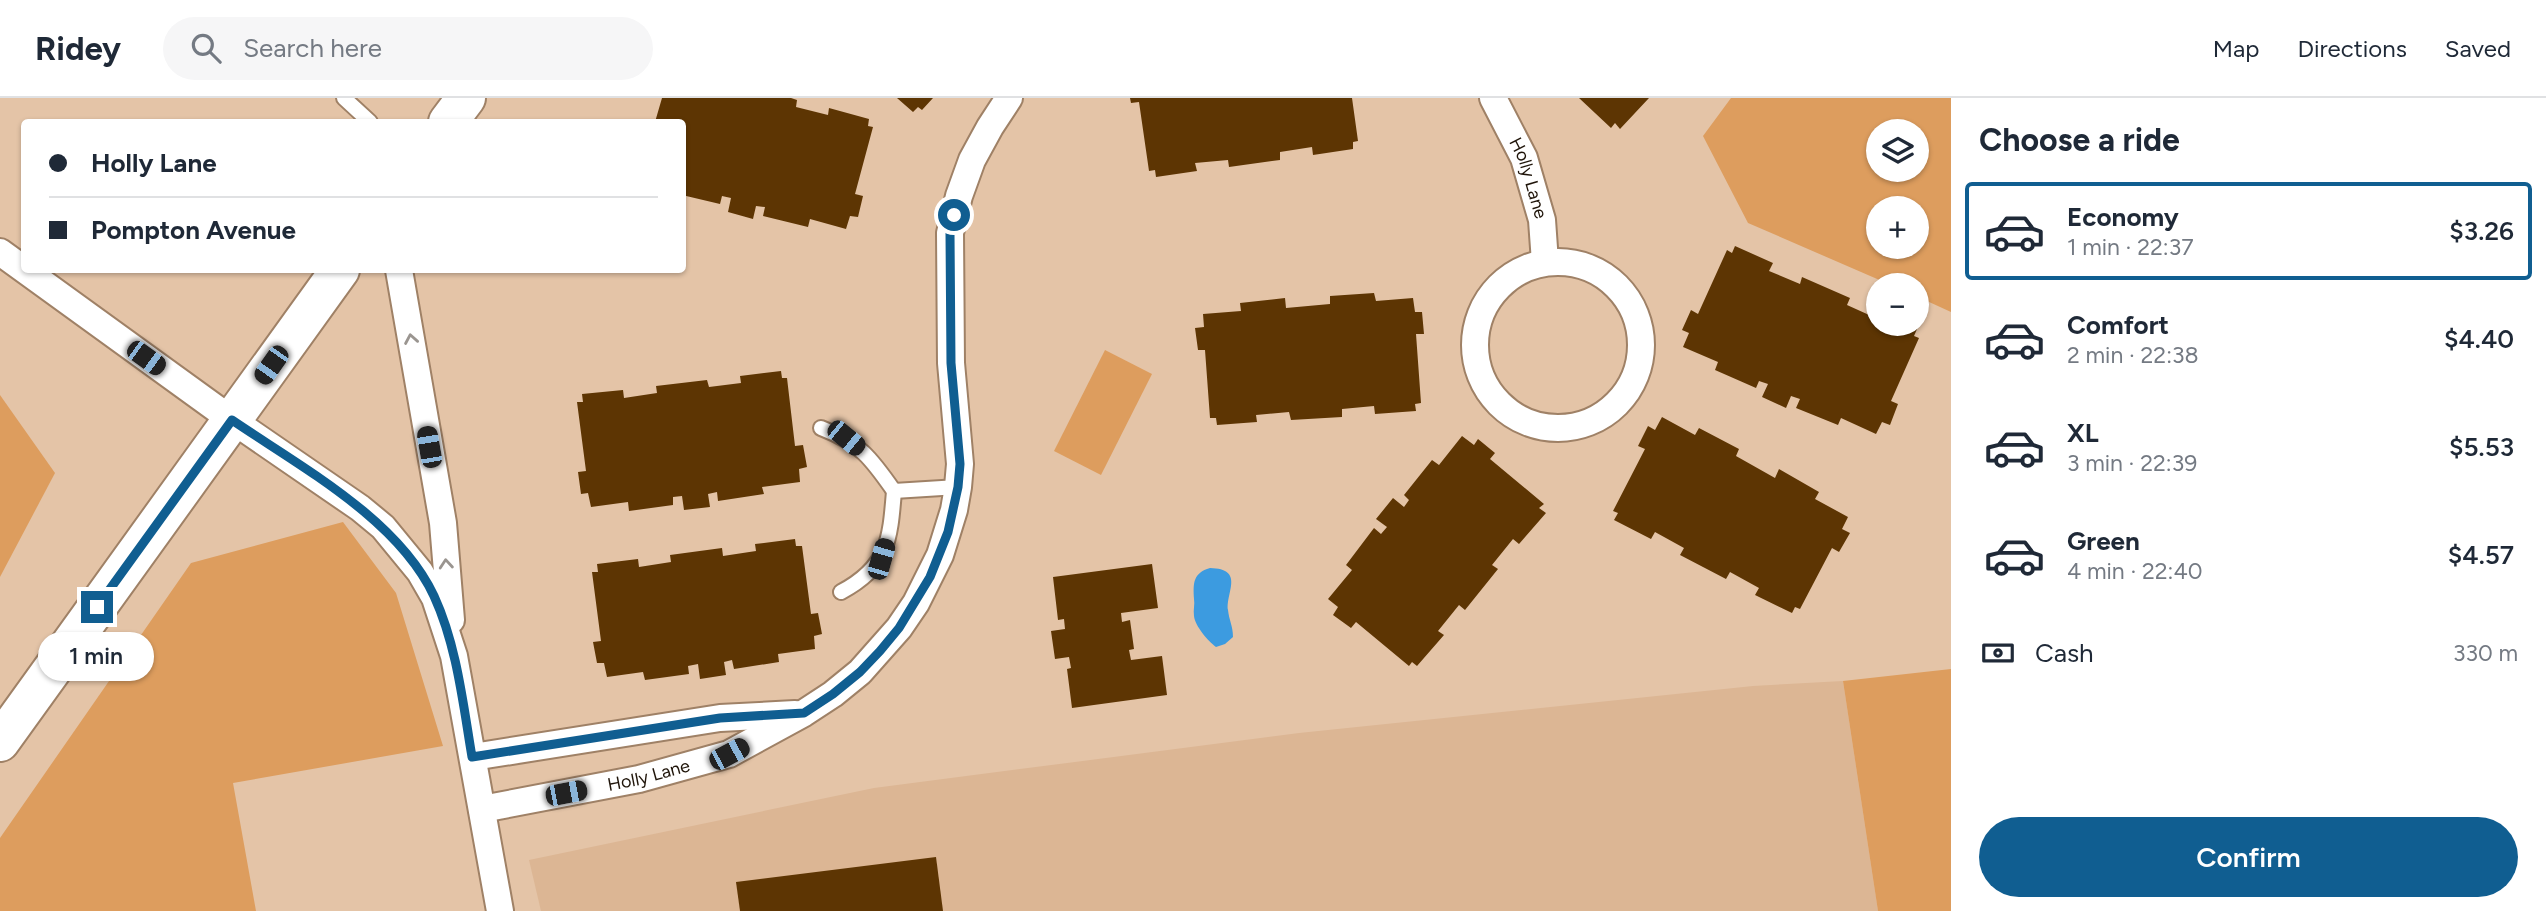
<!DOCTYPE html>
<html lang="en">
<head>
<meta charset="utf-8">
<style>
	:root { --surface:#fff; --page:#f6f6f7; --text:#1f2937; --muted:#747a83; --line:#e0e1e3; --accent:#105e91 }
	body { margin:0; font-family:Figtree,sans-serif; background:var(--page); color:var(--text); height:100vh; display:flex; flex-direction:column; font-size:26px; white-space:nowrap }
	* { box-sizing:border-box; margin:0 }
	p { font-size:23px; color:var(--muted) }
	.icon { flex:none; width:38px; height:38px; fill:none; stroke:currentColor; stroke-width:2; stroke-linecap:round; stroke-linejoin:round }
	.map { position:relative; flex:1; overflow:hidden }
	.panel { display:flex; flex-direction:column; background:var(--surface); width:595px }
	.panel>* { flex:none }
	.top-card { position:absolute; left:21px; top:21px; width:665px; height:154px; border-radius:7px; box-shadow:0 2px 5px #0004; display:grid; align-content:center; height:154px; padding:0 28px; background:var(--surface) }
	.tools { position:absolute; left:1866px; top:21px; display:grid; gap:14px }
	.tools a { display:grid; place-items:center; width:63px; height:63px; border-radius:50%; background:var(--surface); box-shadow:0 2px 5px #0004; font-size:35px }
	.end { position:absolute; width:32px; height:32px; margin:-16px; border:9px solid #105e91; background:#fff; box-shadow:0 0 0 4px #fff }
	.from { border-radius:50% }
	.bubble { position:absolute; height:49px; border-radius:24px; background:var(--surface); box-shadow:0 2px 5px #0004; font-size:23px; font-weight:600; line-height:49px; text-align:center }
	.car { position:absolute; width:21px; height:42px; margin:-21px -10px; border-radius:9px; box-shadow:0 0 5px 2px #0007; background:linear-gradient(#222 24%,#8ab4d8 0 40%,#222 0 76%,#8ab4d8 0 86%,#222 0) }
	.top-card b { display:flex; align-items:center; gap:24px; height:66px; font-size:26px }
	.top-card b+b { border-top:2px solid var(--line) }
	.top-card i { width:18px; height:18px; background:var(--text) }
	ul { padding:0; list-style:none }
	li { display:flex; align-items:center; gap:21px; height:98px; margin:0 14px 10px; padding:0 14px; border:4px solid transparent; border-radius:7px }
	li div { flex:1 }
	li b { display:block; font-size:26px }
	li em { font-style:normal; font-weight:600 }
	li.selected { border-color:var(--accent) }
	li>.icon { width:63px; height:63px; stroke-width:1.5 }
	h2 { padding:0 28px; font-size:32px; line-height:84px }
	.pay { display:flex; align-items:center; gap:18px; height:77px; padding:0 28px; font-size:26px }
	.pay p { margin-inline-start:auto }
	.primary-button { display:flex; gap:14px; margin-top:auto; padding:14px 28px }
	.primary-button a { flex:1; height:80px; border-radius:42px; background:var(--accent); color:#fff; font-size:28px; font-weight:600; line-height:80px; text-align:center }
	header { display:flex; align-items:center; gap:42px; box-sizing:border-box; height:98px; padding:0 35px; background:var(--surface); border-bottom:2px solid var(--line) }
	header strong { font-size:33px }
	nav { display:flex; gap:38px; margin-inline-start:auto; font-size:24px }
	.search { width:490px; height:63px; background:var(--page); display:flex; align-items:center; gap:18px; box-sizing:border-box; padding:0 24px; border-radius:38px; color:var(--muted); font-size:26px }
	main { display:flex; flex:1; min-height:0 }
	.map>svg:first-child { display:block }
</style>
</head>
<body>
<header>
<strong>Ridey</strong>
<div class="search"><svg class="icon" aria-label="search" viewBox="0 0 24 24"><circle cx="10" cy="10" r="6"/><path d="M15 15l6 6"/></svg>Search here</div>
<nav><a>Map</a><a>Directions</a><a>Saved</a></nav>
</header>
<main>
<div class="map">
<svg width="1951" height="813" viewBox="0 0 1951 813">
	<rect width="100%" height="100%" fill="#e4c4a7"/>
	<!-- built -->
	<polygon fill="#dcb694" points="1843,583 1878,813 541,813 529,762 874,690 1299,635 1753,588"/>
	<!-- green -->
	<g fill="#dd9d5e" fill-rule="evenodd">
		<path d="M1731,0H1951V214L1916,198V187H1891L1748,125L1703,38ZM1916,33V72H1878V33ZM1878,110H1916V149H1878Z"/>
		<polygon points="1105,252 1152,276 1101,377 1054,353"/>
		<polygon points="0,297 55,375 0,479"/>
		<polygon points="343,424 396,495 443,648 233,685 256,813 0,813 0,740 191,465"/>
		<polygon points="1951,571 1951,813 1878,813 1843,583"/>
	</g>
	<!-- water -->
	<path fill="#3c9be0" d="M1210,470C1245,471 1226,494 1228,512C1229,522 1233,528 1233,539L1225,546L1216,549C1208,543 1195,528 1194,518C1193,512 1195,506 1194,501C1193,485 1193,475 1210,470Z"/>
	<!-- building -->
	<g fill="#5d3503">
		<polygon points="662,0 791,0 797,2 796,9 828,17 829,10 869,21 868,28 873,29 855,96 863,98 858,119 850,118 846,131 810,121 808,129 763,118 765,109 756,108 753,121 728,114 731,100 722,98 720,106 682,97 682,24 655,24"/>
		<polygon points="897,0 933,0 922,12 918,9 913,14"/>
		<polygon points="1130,0 1352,0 1358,43 1353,44 1353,51 1313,57 1312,49 1280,54 1280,62 1229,69 1228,62 1195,65 1197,73 1156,79 1155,72 1149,73 1139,4 1131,5"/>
		<polygon points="1579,0 1649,0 1620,31 1615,25 1611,30"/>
		<polygon points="1735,148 1773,165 1769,173 1800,186 1802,179 1850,200 1847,207 1878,221 1878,226 1905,226 1917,231 1914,238 1919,240 1891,303 1898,306 1890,327 1882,324 1876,336 1841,320 1838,327 1796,310 1800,301 1791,298 1786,310 1762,299 1768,286 1759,283 1756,290 1715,272 1718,264 1683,249 1689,235 1682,232 1691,212 1698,216 1727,152 1732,155"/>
		<polygon points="1374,195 1376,203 1413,200 1415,214 1422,214 1424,236 1416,236 1421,305 1415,306 1416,313 1375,316 1374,308 1342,311 1342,319 1291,322 1289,314 1256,317 1257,324 1217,327 1216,320 1210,320 1205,252 1198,252 1195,230 1204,229 1203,216 1241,213 1240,205 1285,200 1286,210 1330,206 1330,198"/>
		<polygon points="781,273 782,280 787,280 795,348 803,347 807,369 799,371 800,384 762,389 764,396 718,403 717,394 708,396 710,409 684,412 682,398 673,399 673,407 629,413 628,404 591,409 588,395 581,396 578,374 586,373 577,304 583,304 582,296 623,292 624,300 657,295 656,288 707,282 709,289 741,285 740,278"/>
		<polygon points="1662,319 1695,337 1699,330 1739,351 1736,358 1775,380 1779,371 1819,394 1815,401 1848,419 1842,431 1850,435 1839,454 1832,450 1800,511 1795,509 1792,515 1755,497 1759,490 1730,474 1726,481 1680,457 1684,450 1655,434 1651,441 1614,422 1618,415 1613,413 1645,351 1638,348 1648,328 1655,332"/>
		<polygon points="1462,338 1474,347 1478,341 1495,355 1490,361 1544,406 1539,410 1546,415 1519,446 1513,441 1492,467 1498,471 1465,512 1459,507 1438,533 1444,537 1417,568 1412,564 1409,568 1356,524 1351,530 1333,517 1338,509 1328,501 1352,472 1346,467 1374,430 1381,436 1387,429 1376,421 1393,400 1404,409 1409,402 1404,397 1432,362 1439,367"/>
		<polygon points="795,441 796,448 802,448 811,516 818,515 822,536 814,538 815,551 778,556 779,564 734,571 732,562 724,564 726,577 700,581 698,566 688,568 689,576 645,582 643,574 607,579 604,565 597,565 593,544 601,543 592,474 598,474 597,466 638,461 639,469 671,464 670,457 722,450 723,458 756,453 755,446"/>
		<polygon points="1152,466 1158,510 1121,515 1122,524 1130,522 1134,551 1129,552 1131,562 1162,558 1167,597 1072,610 1067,571 1071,570 1069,559 1055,561 1051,533 1065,531 1064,521 1058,522 1053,479"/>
		<polygon points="936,759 943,813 740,813 736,784"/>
	</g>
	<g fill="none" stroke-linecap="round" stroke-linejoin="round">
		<defs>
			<g id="service">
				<polyline points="344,0 370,24"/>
				<path d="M821,330C860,345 871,360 894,393L958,389"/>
				<path d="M841,494C888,469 890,443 894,393"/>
			</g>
			<g id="minor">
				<path id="s1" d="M1493,0L1524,60L1542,122L1545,164"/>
				<polyline points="0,154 232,322 360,410 383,429 420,474 435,500 454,558 500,813"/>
				<circle cx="1558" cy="247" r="83"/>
				<polyline points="399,172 443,425 451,522"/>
				<polyline points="473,659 720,620 795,616"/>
				<path id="s2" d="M482,711L639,681L729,656L804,615L833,596L860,574L899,530L916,505L940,457L954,412L958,389L960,366L951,265L950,135L959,98L972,62L990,29L1009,0"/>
			</g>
			<g id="primary">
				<polyline points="448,24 466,0"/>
				<polyline points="0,644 340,172"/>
			</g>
		</defs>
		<!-- service casing -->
		<use href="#service" stroke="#9f8166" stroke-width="18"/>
		<!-- minor casing -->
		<use href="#minor" stroke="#9f8166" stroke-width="30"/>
		<!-- primary casing -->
		<use href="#primary" stroke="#9f8166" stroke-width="42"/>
		<!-- service -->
		<use href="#service" stroke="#fff" stroke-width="14"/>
		<!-- minor -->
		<use href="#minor" stroke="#fff" stroke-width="26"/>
		<!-- primary -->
		<use href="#primary" stroke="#fff" stroke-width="38"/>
	</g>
	<!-- one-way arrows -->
	<defs><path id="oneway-chevron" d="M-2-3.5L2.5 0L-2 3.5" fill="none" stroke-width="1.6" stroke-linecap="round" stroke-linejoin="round" transform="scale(1.75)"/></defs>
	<g stroke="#9a9590">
		<use href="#oneway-chevron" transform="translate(411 241) rotate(-100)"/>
		<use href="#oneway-chevron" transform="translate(446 466) rotate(-95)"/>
	</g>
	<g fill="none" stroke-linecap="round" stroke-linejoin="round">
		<!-- route -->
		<path stroke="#105e91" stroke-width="9" d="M97,509L232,322C301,369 398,421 434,498C457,548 463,606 472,659L720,620L804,615L833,596L860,574L880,553L899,530L930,479L948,434L958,389L960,366L951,265L950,135L954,117"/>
	</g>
	<g text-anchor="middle" stroke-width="7" stroke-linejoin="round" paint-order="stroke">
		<!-- street labels -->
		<g font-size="18" fill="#1f1409" stroke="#f1d1b4">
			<text dy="6" stroke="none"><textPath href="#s1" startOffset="88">Holly Lane</textPath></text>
			<text dy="6" stroke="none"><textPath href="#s2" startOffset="170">Holly Lane</textPath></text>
		</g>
	</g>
</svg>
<div class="tools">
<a><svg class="icon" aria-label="layers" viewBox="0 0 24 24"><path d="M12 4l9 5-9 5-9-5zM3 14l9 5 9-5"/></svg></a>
<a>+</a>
<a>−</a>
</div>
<i class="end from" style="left:954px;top:117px"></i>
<i class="end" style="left:97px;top:509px"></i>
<div class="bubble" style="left:38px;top:534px;width:116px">1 min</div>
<i class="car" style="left:146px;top:260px;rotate:126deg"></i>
<i class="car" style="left:271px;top:267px;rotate:215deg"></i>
<i class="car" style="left:846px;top:340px;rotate:129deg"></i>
<i class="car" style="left:429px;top:349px;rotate:350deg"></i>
<i class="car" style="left:881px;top:461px;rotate:16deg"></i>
<i class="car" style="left:729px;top:656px;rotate:62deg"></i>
<i class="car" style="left:566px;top:695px;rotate:79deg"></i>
<div class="top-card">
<b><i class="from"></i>Holly Lane</b>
<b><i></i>Pompton Avenue</b>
</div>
</div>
<section class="panel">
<h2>Choose a ride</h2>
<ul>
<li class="selected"><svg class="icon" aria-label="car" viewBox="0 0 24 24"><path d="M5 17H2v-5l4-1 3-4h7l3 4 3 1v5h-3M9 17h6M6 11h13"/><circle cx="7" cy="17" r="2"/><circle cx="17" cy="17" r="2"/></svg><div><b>Economy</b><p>1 min · 22:37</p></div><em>$3.26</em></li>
<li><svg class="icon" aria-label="car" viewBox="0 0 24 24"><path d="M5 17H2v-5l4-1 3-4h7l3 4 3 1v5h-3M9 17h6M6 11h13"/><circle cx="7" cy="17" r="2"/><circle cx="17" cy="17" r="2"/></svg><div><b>Comfort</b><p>2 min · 22:38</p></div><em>$4.40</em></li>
<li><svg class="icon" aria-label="car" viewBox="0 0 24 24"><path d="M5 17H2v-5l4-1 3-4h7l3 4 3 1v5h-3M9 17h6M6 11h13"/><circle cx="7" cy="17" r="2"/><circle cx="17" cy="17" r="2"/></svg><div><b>XL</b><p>3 min · 22:39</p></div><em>$5.53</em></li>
<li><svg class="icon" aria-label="car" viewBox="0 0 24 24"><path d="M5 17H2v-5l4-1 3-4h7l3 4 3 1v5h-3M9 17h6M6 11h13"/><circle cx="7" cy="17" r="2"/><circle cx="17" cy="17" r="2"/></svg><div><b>Green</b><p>4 min · 22:40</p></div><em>$4.57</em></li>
</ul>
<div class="pay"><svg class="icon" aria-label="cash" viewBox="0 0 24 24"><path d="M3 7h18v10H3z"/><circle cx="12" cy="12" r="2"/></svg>Cash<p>330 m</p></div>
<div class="primary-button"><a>Confirm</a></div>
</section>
</main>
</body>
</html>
